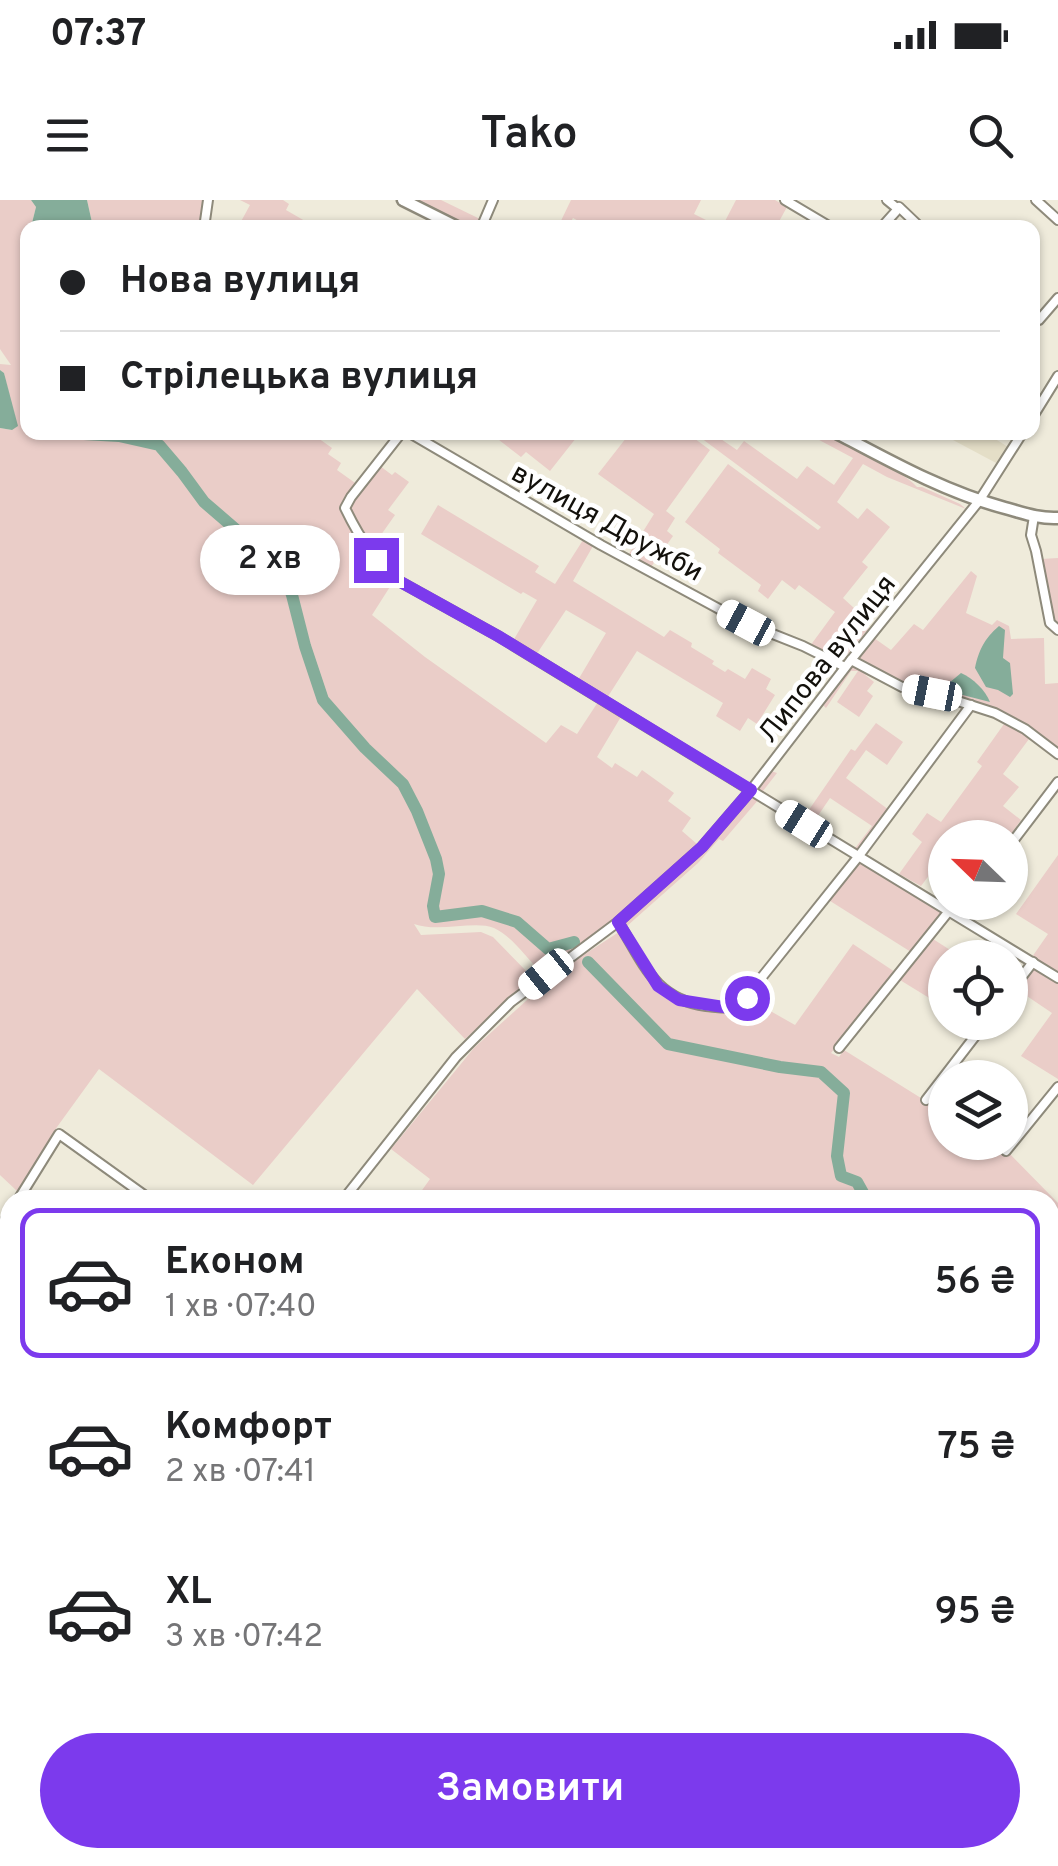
<!DOCTYPE html>
<html lang="uk">
<head>
<meta charset="utf-8">
<style>
	:root { --surface:#fff; --page:#f6f6f6; --text:#202124; --muted:#757577; --line:#e0e0e0; --accent:#7c3aed }
	body { margin:0; font-family:Overpass,sans-serif; background:var(--page); color:var(--text); height:100vh; display:flex; flex-direction:column; font-size:38px; white-space:nowrap }
	* { box-sizing:border-box; margin:0 }
	p { font-size:32px; color:var(--muted) }
	.icon { flex:none; width:55px; height:55px; fill:none; stroke:currentColor; stroke-width:2; stroke-linecap:round; stroke-linejoin:round }
	.map { position:relative; flex:1; overflow:hidden }
	.details { position:absolute; left:0px; top:990px; width:1060px; height:678px; display:flex; flex-direction:column; background:var(--surface); border-radius:30px 30px 0 0; box-shadow:0 2px 8px #0004 }
	.details>* { flex:none }
	.guide { position:absolute; left:20px; top:20px; width:1020px; height:220px; border-radius:20px; box-shadow:0 2px 8px #0004; display:grid; align-content:center; height:220px; padding:0 40px; background:var(--surface) }
	.needle { width:65px; rotate:293deg }
	.tools { position:absolute; left:928px; top:620px; display:grid; gap:20px }
	.tools a { display:grid; place-items:center; width:100px; height:100px; border-radius:50%; background:var(--surface); box-shadow:0 2px 8px #0004; font-size:50px }
	.end { position:absolute; width:45px; height:45px; margin:-22px; border:12px solid #7c3aed; background:#fff; box-shadow:0 0 0 5px #fff }
	.from { border-radius:50% }
	.bubble { position:absolute; height:70px; border-radius:35px; background:var(--surface); box-shadow:0 2px 8px #0004; font-size:32px; font-weight:600; line-height:70px; text-align:center }
	.car { position:absolute; width:30px; height:60px; margin:-30px -15px; border-radius:12px; box-shadow:0 0 8px 2px #0007; background:linear-gradient(#fff 24%,#345 0 40%,#fff 0 76%,#345 0 86%,#fff 0) }
	.guide b { display:flex; align-items:center; gap:35px; height:95px; font-size:38px }
	.guide b+b { border-top:2px solid var(--line) }
	.guide i { width:25px; height:25px; background:var(--text) }
	ul { padding:18px 0 0; list-style:none }
	li { display:flex; align-items:center; gap:30px; height:150px; margin:0 20px 15px; padding:0 20px; border:5px solid transparent; border-radius:20px }
	li div { flex:1 }
	li b { display:block; font-size:38px }
	li em { font-style:normal; font-weight:600 }
	li.selected { border-color:var(--accent) }
	li>.icon { width:90px; height:90px; stroke-width:1.5 }
	.action { display:flex; gap:20px; margin-top:auto; padding:20px 40px }
	.action a { flex:1; height:115px; border-radius:60px; background:var(--accent); color:#fff; font-size:40px; font-weight:600; line-height:115px; text-align:center }
	.status { display:flex; justify-content:space-between; align-items:center; height:70px; padding:0 50px; background:var(--surface); direction:ltr }
	.status svg { height:28px; fill:currentColor }
	header { display:flex; justify-content:space-between; align-items:center; height:130px; padding:0 40px; background:var(--surface); font-size:45px; font-weight:600 }
	.map>svg:first-child { display:block }
</style>
</head>
<body>
<div class="status"><b>07:37</b><svg viewBox="0 0 49 12"><path d="M0 12V9h3v3zM5 12V6h3v6zM10 12V3h3v9zM15 12V0h3v12zM26 1h20v11H26zM47 4h2v5h-2z"/></svg></div>
<header><svg class="icon" aria-label="menu" viewBox="0 0 24 24"><path d="M4 6h16M4 12h16M4 18h16"/></svg>Tako<svg class="icon" aria-label="search" viewBox="0 0 24 24"><circle cx="10" cy="10" r="6"/><path d="M15 15l6 6"/></svg></header>
<div class="map">
<svg width="1058" height="1666" viewBox="0 0 1058 1666">
	<rect width="100%" height="100%" fill="#efebdb"/>
	<!-- built -->
	<polygon fill="#e4dec7" points="947,233 986,233 1008,247 998,264 953,240 955,237"/>
	<!-- green -->
	<g fill="#eacdc8" fill-rule="evenodd">
		<path d="M0,0H31L36,7L31,27L28,28L27,36L24,42L28,48V232H296L303,238L308,233H311L332,248L328,254L341,263L337,270L358,285L345,313L381,375L393,382L372,415L425,457L546,543L561,525L577,534L598,502L622,515L597,557L612,568L615,563L637,577L642,570L674,593L668,601L691,618L682,631L697,644L616,718L541,772C527,759 512,736 494,728C475,720 438,733 414,724L421,735L481,732L493,737L533,778L465,839L417,789L253,985L99,869L57,927L17,991L0,975V228L12,230L4,173L0,170V164L11,165L0,149Z"/>
		<polygon points="87,0 206,0 201,28 93,27"/>
		<polygon points="240,0 283,0 289,4 286,10 305,21 301,27 238,27 250,5"/>
		<polygon points="413,0 441,0 480,19 477,24 468,27"/>
		<polygon points="571,0 701,0 694,14 720,27 582,27 584,24 573,18 568,27 558,27"/>
		<polygon points="736,0 775,0 787,7 776,27 722,27"/>
		<path d="M693,232L712,233L737,250L744,241L797,279L807,266L834,285L853,258L806,233C814,233 822,232 829,234C848,241 908,275 917,287H922L960,304L966,309L887,277L863,264L837,302L858,319L867,308L890,327L862,362L868,367L843,398L855,409L852,414L869,428L841,462L810,446L835,412L799,385L795,390L782,380L768,399L758,391L761,385L718,353L720,349L685,322L728,264L818,330L821,327Z"/>
		<polygon points="490,233 580,233 550,271 526,252 521,257"/>
		<polygon points="630,233 687,233 710,250 666,311 675,318 667,331 673,336 651,367 629,354 654,314 598,274"/>
		<polygon points="401,236 403,237 380,266 392,275 395,272 409,282 388,310 395,315 371,349 349,312 349,303"/>
		<polygon points="438,305 539,366 535,372 555,384 583,340 593,346 573,381 664,437 670,430 692,443 691,447 714,461 712,464 725,472 728,469 745,479 752,468 771,479 766,489 775,495 757,524 748,518 740,531 716,516 723,503 637,451 607,498 578,480 606,433 566,410 536,455 513,441 537,400 523,392 521,394 421,334"/>
		<polygon points="1058,358 1058,427 1053,422 1041,359"/>
		<polygon points="971,371 977,376 966,413 992,425 997,420 1009,426 1011,439 1044,438 1045,484 1058,483 1058,551 1026,527 903,485 860,463 859,457 874,438 891,450 914,424 923,430"/>
		<polygon points="857,467 960,504 962,513 943,538 961,510 959,506 901,491 864,474 874,482 867,491 873,496 859,517 837,502 858,471 851,471 826,508 823,505 846,472 850,468"/>
		<polygon points="975,507 1024,530 1058,556 1058,561 1029,539 1003,574 1019,587 1003,606 1021,620 1009,637 1004,637 997,633 994,637 945,638 945,657 943,657 921,686 899,674 922,642 912,634 927,613 941,622 982,566 977,562 1004,524 974,509"/>
		<path d="M876,523L903,542L887,565L866,550L846,578L889,610L859,651L856,652L760,593L759,587L771,571L777,573L763,591L804,617L851,549L855,551ZM830,598L872,626L856,647L852,648L813,623Z"/>
		<polygon points="748,598 759,599 723,641 719,639 698,663 627,726 624,721 704,649"/>
		<polygon points="1058,655 1058,773 1032,757 1048,734 1016,714"/>
		<polygon points="859,662 943,712 911,752 827,699"/>
		<path d="M619,732C630,749 640,770 652,786C666,803 720,820 740,810C742,809 749,802 751,800L795,825L853,744L895,772L831,853L839,857L844,850L945,913V942L995,943L1004,948L1058,1003V1599L1050,1597V1000H415L430,979L391,949L474,848L559,771Z"/>
		<polygon points="933,739 961,757 945,758 945,795 939,804 900,780"/>
		<polygon points="1035,768 1058,783 1058,879 1021,856 1052,813 1018,790"/>
		<polygon points="0,1327 10,1335 10,1412 0,1402"/>
		<polygon points="399,1658 604,1658 609,1666 399,1666"/>
		<polygon points="623,1658 1034,1658 1058,1661 1058,1666 624,1666"/>
	</g>
	<!-- water -->
	<g fill="#85ad9a">
		<polygon points="31,0 87,0 93,27 31,27 36,7"/>
		<polygon points="0,170 4,173 18,226 12,230 0,228"/>
		<path d="M999,426L1005,430L1003,458L1010,463L1013,494L1010,497L998,490L986,487L975,468C979,450 984,439 999,426Z"/>
		<path d="M961,473C973,478 985,490 990,502L951,492L947,488L949,483Z"/>
	</g>
	<g fill="none" stroke-linecap="round" stroke-linejoin="round">
		<!-- stream -->
		<polyline stroke="#85ad9a" stroke-width="2.5" points="707,1666 707,1658"/>
		<!-- river -->
		<g stroke="#85ad9a" stroke-width="12">
			<polyline points="48,232 119,236 159,245 182,272 204,302 284,371 292,395 305,446 323,500 365,548 403,584 417,611 436,659 439,674 433,706 435,717 482,711 517,722 548,749 574,742"/>
			<polyline points="588,762 668,844 780,867 821,872 844,893 837,956 841,976 857,982 867,1000"/>
			<polyline points="883,1000 896,998 902,1000"/>
			<polyline points="1050,1073 1058,1077"/>
			<polyline points="1050,1131 1052,1128 1058,1129"/>
		</g>
		<defs>
			<g id="street">
				<polyline points="785,0 832,28"/>
				<polyline points="1036,0 1058,20"/>
				<polyline points="899,7 921,28"/>
				<polyline points="204,28 208,0"/>
				<polyline points="481,28 493,0"/>
				<polyline points="881,28 898,9 887,0"/>
				<polyline points="1032,122 1039,120 1058,98"/>
				<polyline points="1032,218 1058,176"/>
				<path d="M402,232L351,297L345,308C358,335 374,362 397,380L498,436L1058,778"/>
				<polyline points="408,232 601,345 745,423 803,446 845,467"/>
				<polyline points="1034,316 1031,335 1036,351 1050,423 1058,430"/>
				<polyline points="851,460 902,487 933,493 995,513 1025,529 1058,554"/>
				<polyline points="1010,645 1058,582"/>
				<path d="M618,722C643,762 654,799 706,806C717,807 727,809 738,807L858,657L971,505"/>
				<polyline points="1010,792 1033,762"/>
				<polyline points="839,848 949,711 957,709 965,702"/>
				<polyline points="926,900 986,822"/>
				<polyline points="1006,951 1058,887"/>
				<polyline points="18,1000 59,934 151,1000"/>
				<polyline points="343,1000 456,857 511,802 618,722 702,647 751,590 851,460 979,301 1023,232"/>
				<polyline points="0,1029 10,1012"/>
				<polyline points="0,1257 10,1242"/>
				<polyline points="0,1447 10,1441"/>
				<polyline points="0,1600 10,1594"/>
			</g>
			<g id="secondary">
				<polyline points="403,0 459,28"/>
				<path d="M835,232C890,261 945,292 1005,308C1023,313 1039,319 1058,318"/>
			</g>
			<g id="primary">
				<polyline points="0,1413 10,1423"/>
				<polyline points="249,1658 257,1666"/>
			</g>
		</defs>
		<!-- street casing -->
		<use href="#street" stroke="#8e8a7b" stroke-width="12"/>
		<!-- secondary casing -->
		<use href="#secondary" stroke="#8e8a7b" stroke-width="15"/>
		<!-- primary casing -->
		<use href="#primary" stroke="#8e8a7b" stroke-width="16"/>
		<!-- street -->
		<use href="#street" stroke="#fff" stroke-width="8"/>
		<!-- secondary -->
		<use href="#secondary" stroke="#fff" stroke-width="10"/>
		<!-- primary -->
		<use href="#primary" stroke="#fff" stroke-width="11"/>
	</g>
	<g fill="none" stroke-linecap="round" stroke-linejoin="round">
		<!-- route -->
		<polyline stroke="#7c3aed" stroke-width="12" points="376,360 397,380 498,436 751,590 702,647 618,722 658,786 679,800 730,808 738,807 747,798"/>
	</g>
	<g text-anchor="middle" stroke-width="9" stroke-linejoin="round" paint-order="stroke">
		<!-- street labels -->
		<g font-size="28" fill="#12100b" stroke="#fff">
			<text transform="translate(608 321) rotate(29)" y="10">вулиця Дружби</text>
			<text transform="translate(826 458) rotate(-52)" y="10">Липова вулиця</text>
		</g>
	</g>
</svg>
<div class="tools">
<a><svg class="needle" viewBox="-14 -14 28 28"><path d="M0-13l5 13h-10z" fill="#e53935"/><path d="M0 13l5-13h-10z" fill="#757577"/></svg></a>
<a><svg class="icon" aria-label="locate" viewBox="0 0 24 24"><circle cx="12" cy="12" r="6"/><path d="M12 2v4M12 18v4M2 12h4M18 12h4"/></svg></a>
<a><svg class="icon" aria-label="layers" viewBox="0 0 24 24"><path d="M12 4l9 5-9 5-9-5zM3 14l9 5 9-5"/></svg></a>
</div>
<i class="end from" style="left:747px;top:798px"></i>
<i class="end" style="left:376px;top:360px"></i>
<div class="bubble" style="left:200px;top:325px;width:140px">2 хв</div>
<i class="car" style="left:746px;top:423px;rotate:298deg"></i>
<i class="car" style="left:932px;top:493px;rotate:281deg"></i>
<i class="car" style="left:804px;top:624px;rotate:302deg"></i>
<i class="car" style="left:546px;top:774px;rotate:231deg"></i>
<div class="guide">
<b><i class="from"></i>Нова вулиця</b>
<b><i></i>Стрілецька вулиця</b>
</div>
<section class="details">
<ul>
<li class="selected"><svg class="icon" aria-label="car" viewBox="0 0 24 24"><path d="M5 17H2v-5l4-1 3-4h7l3 4 3 1v5h-3M9 17h6M6 11h13"/><circle cx="7" cy="17" r="2"/><circle cx="17" cy="17" r="2"/></svg><div><b>Економ</b><p>1 хв · 07:40</p></div><em>56 ₴</em></li>
<li><svg class="icon" aria-label="car" viewBox="0 0 24 24"><path d="M5 17H2v-5l4-1 3-4h7l3 4 3 1v5h-3M9 17h6M6 11h13"/><circle cx="7" cy="17" r="2"/><circle cx="17" cy="17" r="2"/></svg><div><b>Комфорт</b><p>2 хв · 07:41</p></div><em>75 ₴</em></li>
<li><svg class="icon" aria-label="car" viewBox="0 0 24 24"><path d="M5 17H2v-5l4-1 3-4h7l3 4 3 1v5h-3M9 17h6M6 11h13"/><circle cx="7" cy="17" r="2"/><circle cx="17" cy="17" r="2"/></svg><div><b>XL</b><p>3 хв · 07:42</p></div><em>95 ₴</em></li>
</ul>
<div class="action"><a>Замовити</a></div>
</section>
</div>
</body>
</html>
